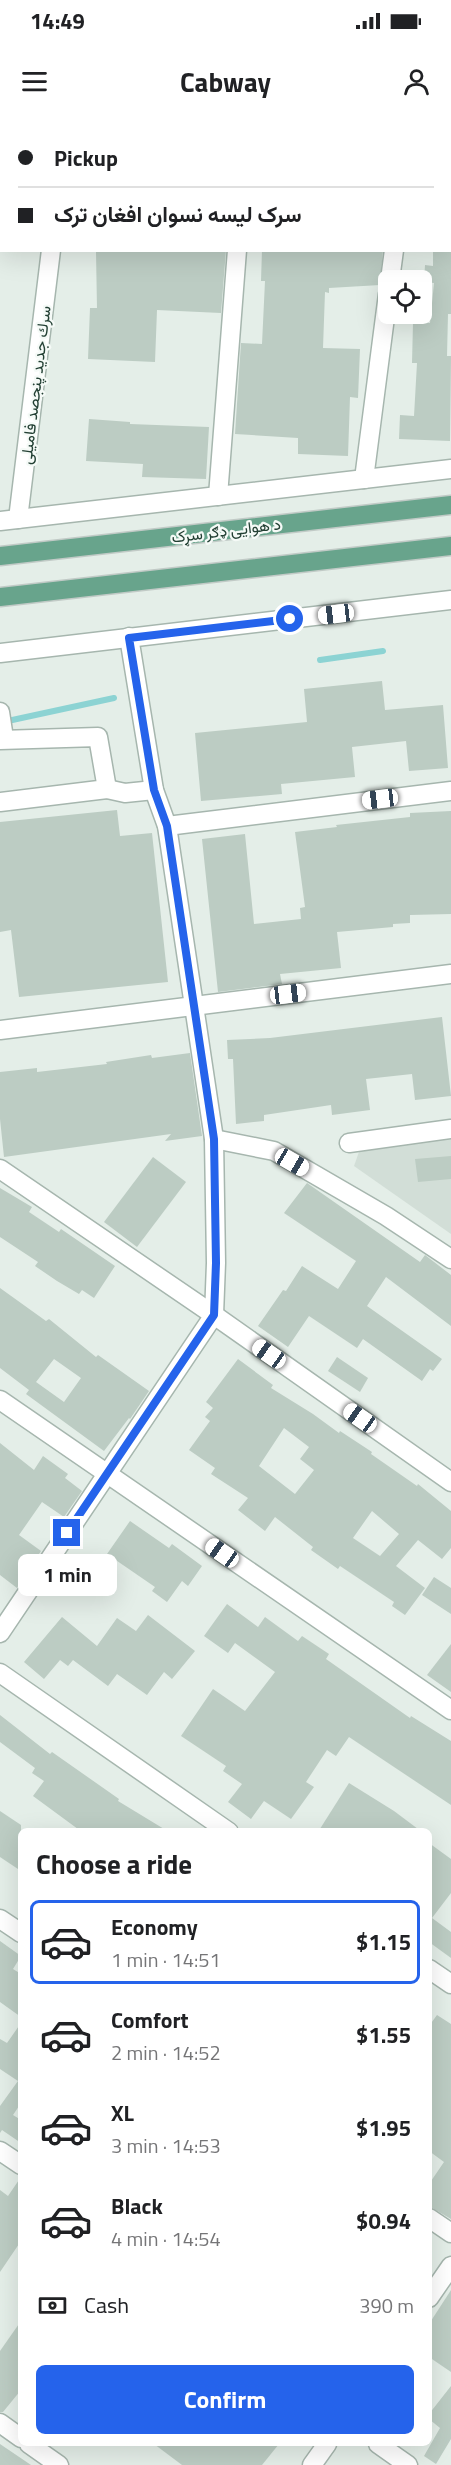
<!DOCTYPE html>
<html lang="en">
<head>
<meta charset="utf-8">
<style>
	:root { --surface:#fff; --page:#f6f6f6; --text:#202124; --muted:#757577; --line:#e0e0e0; --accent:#2563eb }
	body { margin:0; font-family:"Titillium Web",Vazirmatn,sans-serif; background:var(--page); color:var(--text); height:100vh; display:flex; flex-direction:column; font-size:22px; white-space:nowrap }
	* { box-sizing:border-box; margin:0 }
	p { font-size:20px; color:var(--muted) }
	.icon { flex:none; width:33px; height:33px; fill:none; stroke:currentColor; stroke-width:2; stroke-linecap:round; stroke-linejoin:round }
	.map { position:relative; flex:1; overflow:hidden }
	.drawer { position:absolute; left:18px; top:1708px; width:414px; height:618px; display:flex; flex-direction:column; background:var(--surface); border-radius:9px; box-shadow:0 6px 24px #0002 }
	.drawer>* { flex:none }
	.banner { position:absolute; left:0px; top:0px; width:452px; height:132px; box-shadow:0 6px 24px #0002; display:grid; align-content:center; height:132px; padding:0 18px; background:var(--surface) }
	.tools { position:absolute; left:378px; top:150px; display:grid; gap:12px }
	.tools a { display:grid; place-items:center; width:54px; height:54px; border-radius:9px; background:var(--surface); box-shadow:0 6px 24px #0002; font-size:30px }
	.end { position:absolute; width:27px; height:27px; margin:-14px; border:8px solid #2563eb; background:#fff; box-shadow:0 0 0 3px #fff }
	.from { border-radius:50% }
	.bubble { position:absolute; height:42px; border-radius:9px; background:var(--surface); box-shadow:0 6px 24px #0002; font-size:20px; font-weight:700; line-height:42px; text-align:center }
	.car { position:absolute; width:18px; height:36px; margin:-18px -9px; border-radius:8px; box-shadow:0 0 4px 2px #0007; background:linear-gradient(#fff 24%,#345 0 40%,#fff 0 76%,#345 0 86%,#fff 0) }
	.banner b { display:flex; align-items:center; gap:21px; height:57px; font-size:22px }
	.banner b+b { border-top:2px solid var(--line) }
	.banner i { width:15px; height:15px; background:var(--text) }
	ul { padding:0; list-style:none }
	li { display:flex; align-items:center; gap:18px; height:84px; margin:0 12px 9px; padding:0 6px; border:3px solid transparent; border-radius:9px }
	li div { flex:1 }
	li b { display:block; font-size:22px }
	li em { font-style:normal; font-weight:700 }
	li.active { border-color:var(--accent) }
	li>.icon { width:54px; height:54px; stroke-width:1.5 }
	h2 { padding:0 18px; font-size:27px; line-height:72px }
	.pay { display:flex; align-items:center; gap:15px; height:66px; padding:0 18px; font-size:22px }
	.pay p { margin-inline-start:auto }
	.primary-button { display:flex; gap:12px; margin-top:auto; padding:12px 18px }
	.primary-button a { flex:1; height:69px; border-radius:9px; background:var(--accent); color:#fff; font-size:24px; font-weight:700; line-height:69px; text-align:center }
	.status { display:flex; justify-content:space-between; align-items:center; height:42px; padding:0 30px; background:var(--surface); direction:ltr }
	.status svg { height:16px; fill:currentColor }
	header { display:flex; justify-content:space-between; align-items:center; height:78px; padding:0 18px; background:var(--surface); font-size:27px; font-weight:700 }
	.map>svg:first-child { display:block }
</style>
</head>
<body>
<div class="status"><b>14:49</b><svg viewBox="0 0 49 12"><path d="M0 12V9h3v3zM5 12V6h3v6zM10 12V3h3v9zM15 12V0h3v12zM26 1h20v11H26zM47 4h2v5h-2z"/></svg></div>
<header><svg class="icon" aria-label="menu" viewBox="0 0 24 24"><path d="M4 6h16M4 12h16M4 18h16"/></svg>Cabway<svg class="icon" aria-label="person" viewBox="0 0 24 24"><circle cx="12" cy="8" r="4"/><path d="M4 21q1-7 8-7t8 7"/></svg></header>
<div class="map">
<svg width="451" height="2345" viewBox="0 0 451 2345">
	<rect width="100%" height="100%" fill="#e4eee8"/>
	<!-- built -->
	<polygon fill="#d2ded7" points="451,1018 451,1114 354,1046 360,1029"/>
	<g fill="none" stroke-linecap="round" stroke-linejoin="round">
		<!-- stream -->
		<g stroke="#8cd3d3" stroke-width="6">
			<polyline points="320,540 383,531"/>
			<polyline points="3,602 114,578"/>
		</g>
	</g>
	<!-- building -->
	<g fill="#bcccc3" fill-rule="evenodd">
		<polygon points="226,130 221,193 157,190 155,242 88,239 90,188 97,188 96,132"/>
		<polygon points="262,130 383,130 380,165 329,168 329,173 325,172 323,228 360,229 358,278 350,277 348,336 298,334 298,318 235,314 241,223 262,224 265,161 261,161"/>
		<polygon points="433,130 451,130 451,194 448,194 447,236 451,236 450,321 399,319 400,295 414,296 417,243 412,243 413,203 430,203 434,163 424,162 425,145 433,146"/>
		<polygon points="89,299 130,302 130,304 209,307 206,359 142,357 143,344 86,341"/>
		<polygon points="382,561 385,590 443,585 448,648 409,651 406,621 352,627 355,657 281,664 282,674 201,681 195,613 307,602 304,569"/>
		<polygon points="117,690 120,716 152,713 168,862 19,877 11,810 0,812 0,702"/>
		<polygon points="451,691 451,794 410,795 410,803 393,804 393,807 337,812 341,848 280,854 282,864 218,872 202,719 245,714 254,804 301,799 300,788 305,787 295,712 337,707 336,705 410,697 410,693"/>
		<polygon points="442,897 451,976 415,980 412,954 366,959 370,990 332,995 331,985 264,995 264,1001 236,1004 233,939 228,939 227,920 270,918"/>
		<polygon points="190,933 202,1016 165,1021 171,1014 4,1037 0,999 0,952 37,948 37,952 107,944 106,942 151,935 152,938"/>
		<polygon points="451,1036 451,1059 418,1062 415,1039"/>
		<polygon points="153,1037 186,1062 137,1127 104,1102"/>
		<polygon points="307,1063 420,1142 425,1135 451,1155 451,1206 386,1157 367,1186 442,1239 433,1251 430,1249 422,1261 363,1219 357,1228 309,1196 288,1227 258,1206 283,1170 286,1171 302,1146 338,1169 356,1141 284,1093"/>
		<polygon points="0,1068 32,1087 29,1092 59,1112 61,1109 115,1146 94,1178 82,1170 79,1174 57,1161 35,1146 38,1142 0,1117"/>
		<path d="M0,1168L46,1201L49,1199L96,1237L98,1235L149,1271L130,1299L129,1298L104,1331L26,1274L29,1270L0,1248ZM54,1239L81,1258L64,1282L36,1262Z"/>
		<polygon points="337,1237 368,1258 360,1272 328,1251"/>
		<path d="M238,1239L273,1265L271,1268L313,1294L339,1313L340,1311L372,1332L371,1334L417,1366L418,1364L451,1391V1428L442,1439L418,1420L396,1446L425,1468L405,1495L392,1486L394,1482L340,1446L338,1449L311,1430L313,1427L275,1397L265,1411L238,1390L248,1378L211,1354L215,1348L189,1330L210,1301L205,1297L213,1288L206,1282ZM284,1308L309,1327L300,1339L314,1350L295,1374L259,1346ZM372,1391L399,1414L380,1436L353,1418Z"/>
		<polygon points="0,1323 34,1350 43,1336 68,1354 65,1358 82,1371 64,1397 42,1382 19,1415 41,1431 17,1468 0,1455"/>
		<polygon points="130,1401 169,1428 172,1424 202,1446 188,1466 182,1461 167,1482 152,1471 155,1467 107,1434"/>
		<polygon points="434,1457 451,1468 451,1494 422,1475"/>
		<polygon points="227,1484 258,1507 265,1497 298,1521 302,1516 329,1534 326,1539 410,1598 411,1596 451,1621 451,1685 349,1617 336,1636 327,1630 306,1662 314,1667 291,1699 264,1681 251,1699 228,1682 242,1664 223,1651 226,1646 181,1616 213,1569 245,1591 275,1552 235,1523 228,1533 204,1516"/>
		<polygon points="148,1495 195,1531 172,1559 164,1552 147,1575 117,1554 108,1566 73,1540 68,1546 60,1540 44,1559 24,1542 62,1497 97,1526 117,1498 136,1511"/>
		<polygon points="451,1524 451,1572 427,1555"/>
		<polygon points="0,1595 50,1634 52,1632 119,1679 118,1681 169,1712 82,1712 33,1676 44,1661 32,1653 35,1648 0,1622"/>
		<polygon points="349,1663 394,1691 422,1712 318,1712"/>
		<polygon points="0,1691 21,1705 21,1751 0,1737"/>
		<polygon points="429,1723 451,1739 451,1773 432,1798 451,1812 451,1838 429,1822"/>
		<polygon points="0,1821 21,1836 13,1849 21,1854 21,1897 0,1882"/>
		<polygon points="437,1895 451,1904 451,2099 429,2086 429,2064 444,2042 429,2031 429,1906"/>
		<polygon points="21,1903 21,1983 13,1995 21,2000 21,2023 2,2010 0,2013 0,1986 18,1961 0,1949 0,1919 7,1923"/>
		<polygon points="21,2057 21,2121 0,2152 0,2070 8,2076"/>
		<polygon points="451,2170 451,2252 429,2237 429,2204"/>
		<polygon points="21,2201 21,2270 3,2292 0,2292 0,2231"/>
		<polygon points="451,2266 451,2319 436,2344 424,2336 440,2308 429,2299 429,2294"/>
		<polygon points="0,2324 31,2345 0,2345"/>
		<polygon points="154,2324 279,2324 262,2345 182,2345"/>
	</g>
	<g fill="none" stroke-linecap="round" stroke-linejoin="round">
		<defs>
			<g id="minor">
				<polyline points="62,2 62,0"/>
				<polyline points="450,73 451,73"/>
				<polyline points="0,94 2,94"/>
				<polyline points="390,160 394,130"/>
				<polyline points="364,359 388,174"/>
				<polyline points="218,376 237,130"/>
				<polyline points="18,399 51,130"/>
				<polyline points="0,401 451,349"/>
				<polyline points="0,533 451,480"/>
				<polyline points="0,592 4,618"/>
				<polyline points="0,620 98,617 107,669 0,682"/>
				<polyline points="107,669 125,673 154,670"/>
				<polyline points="167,706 451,671"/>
				<polyline points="0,910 451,854"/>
				<polyline points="214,1019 274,1031 386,1096 451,1139"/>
				<polyline points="349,1023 451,1009"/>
				<polyline points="0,1049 214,1195 451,1362"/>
				<polyline points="0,1280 451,1590"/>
				<polyline points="0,1513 214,1195 216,1143 214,1019 167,706 154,670 129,517"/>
				<polyline points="0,1553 229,1712"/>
				<polyline points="0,1799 21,1813"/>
				<polyline points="429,1849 451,1864"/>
				<polyline points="0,2031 21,2045"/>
				<polyline points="429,2098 451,2113"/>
				<polyline points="429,2178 451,2146"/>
				<polyline points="0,2303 21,2318"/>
				<polyline points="29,2324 59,2345"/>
				<polyline points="378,2324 408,2345"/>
				<polyline points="312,2345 327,2324"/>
			</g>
			<g id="major">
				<polyline points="0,436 451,385"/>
				<polyline points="0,477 451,426"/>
			</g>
		</defs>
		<!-- minor casing -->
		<use href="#minor" stroke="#a6b6ae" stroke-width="21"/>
		<!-- major casing -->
		<use href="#major" stroke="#c1cac6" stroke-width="21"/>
		<!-- minor -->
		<use href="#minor" stroke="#fff" stroke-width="18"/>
		<!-- major -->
		<use href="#major" stroke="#68a48c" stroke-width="18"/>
	</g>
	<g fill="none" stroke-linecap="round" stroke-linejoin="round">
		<!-- route -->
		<polyline stroke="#2563eb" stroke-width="8" points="67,1413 214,1195 216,1143 214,1019 167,706 154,670 129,518 290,499"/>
	</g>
	<g text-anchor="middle" stroke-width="4.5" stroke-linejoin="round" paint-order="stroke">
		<!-- street labels -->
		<g font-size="16" fill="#234034" stroke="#f5faf7">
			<text transform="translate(35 265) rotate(-83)" y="6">سرك جدید پنجصد فامیلی</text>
			<text transform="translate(226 410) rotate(-7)" y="6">د هوایی ډګر سړک</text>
		</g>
	</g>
</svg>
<div class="tools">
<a><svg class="icon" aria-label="locate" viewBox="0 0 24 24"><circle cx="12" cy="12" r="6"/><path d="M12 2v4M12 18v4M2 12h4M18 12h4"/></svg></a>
</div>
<i class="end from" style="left:290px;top:499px"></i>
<i class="end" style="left:67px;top:1413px"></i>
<div class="bubble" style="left:18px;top:1434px;width:99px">1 min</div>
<i class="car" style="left:336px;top:494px;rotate:263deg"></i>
<i class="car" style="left:380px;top:679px;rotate:263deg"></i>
<i class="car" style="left:288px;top:874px;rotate:83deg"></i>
<i class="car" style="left:292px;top:1042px;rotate:120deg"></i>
<i class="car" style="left:269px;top:1234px;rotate:305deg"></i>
<i class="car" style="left:360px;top:1298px;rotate:305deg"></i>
<i class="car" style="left:222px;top:1433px;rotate:305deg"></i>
<div class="banner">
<b><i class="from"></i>Pickup</b>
<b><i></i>سرک لیسه نسوان افغان‌ ترک</b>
</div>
<section class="drawer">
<h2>Choose a ride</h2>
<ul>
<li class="active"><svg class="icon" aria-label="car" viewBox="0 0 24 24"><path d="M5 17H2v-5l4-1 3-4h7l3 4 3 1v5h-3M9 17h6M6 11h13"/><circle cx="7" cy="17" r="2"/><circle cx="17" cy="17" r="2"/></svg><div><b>Economy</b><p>1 min · 14:51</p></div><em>$1.15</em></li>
<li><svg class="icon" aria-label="car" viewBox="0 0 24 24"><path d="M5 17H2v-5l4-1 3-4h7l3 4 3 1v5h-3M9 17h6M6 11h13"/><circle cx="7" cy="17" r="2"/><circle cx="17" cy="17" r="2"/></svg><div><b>Comfort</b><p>2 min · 14:52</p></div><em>$1.55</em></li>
<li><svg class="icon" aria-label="car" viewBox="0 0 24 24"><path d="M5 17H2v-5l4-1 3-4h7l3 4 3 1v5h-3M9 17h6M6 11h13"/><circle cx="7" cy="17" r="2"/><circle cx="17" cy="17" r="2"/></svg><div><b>XL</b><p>3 min · 14:53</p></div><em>$1.95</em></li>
<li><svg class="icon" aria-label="car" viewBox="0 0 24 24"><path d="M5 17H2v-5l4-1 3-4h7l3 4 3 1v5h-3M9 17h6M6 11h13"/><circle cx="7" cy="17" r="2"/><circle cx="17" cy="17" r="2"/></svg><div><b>Black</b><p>4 min · 14:54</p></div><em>$0.94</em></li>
</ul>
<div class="pay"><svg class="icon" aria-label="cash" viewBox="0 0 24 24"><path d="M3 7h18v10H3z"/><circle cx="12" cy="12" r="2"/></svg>Cash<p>390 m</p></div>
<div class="primary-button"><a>Confirm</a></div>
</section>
</div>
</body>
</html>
